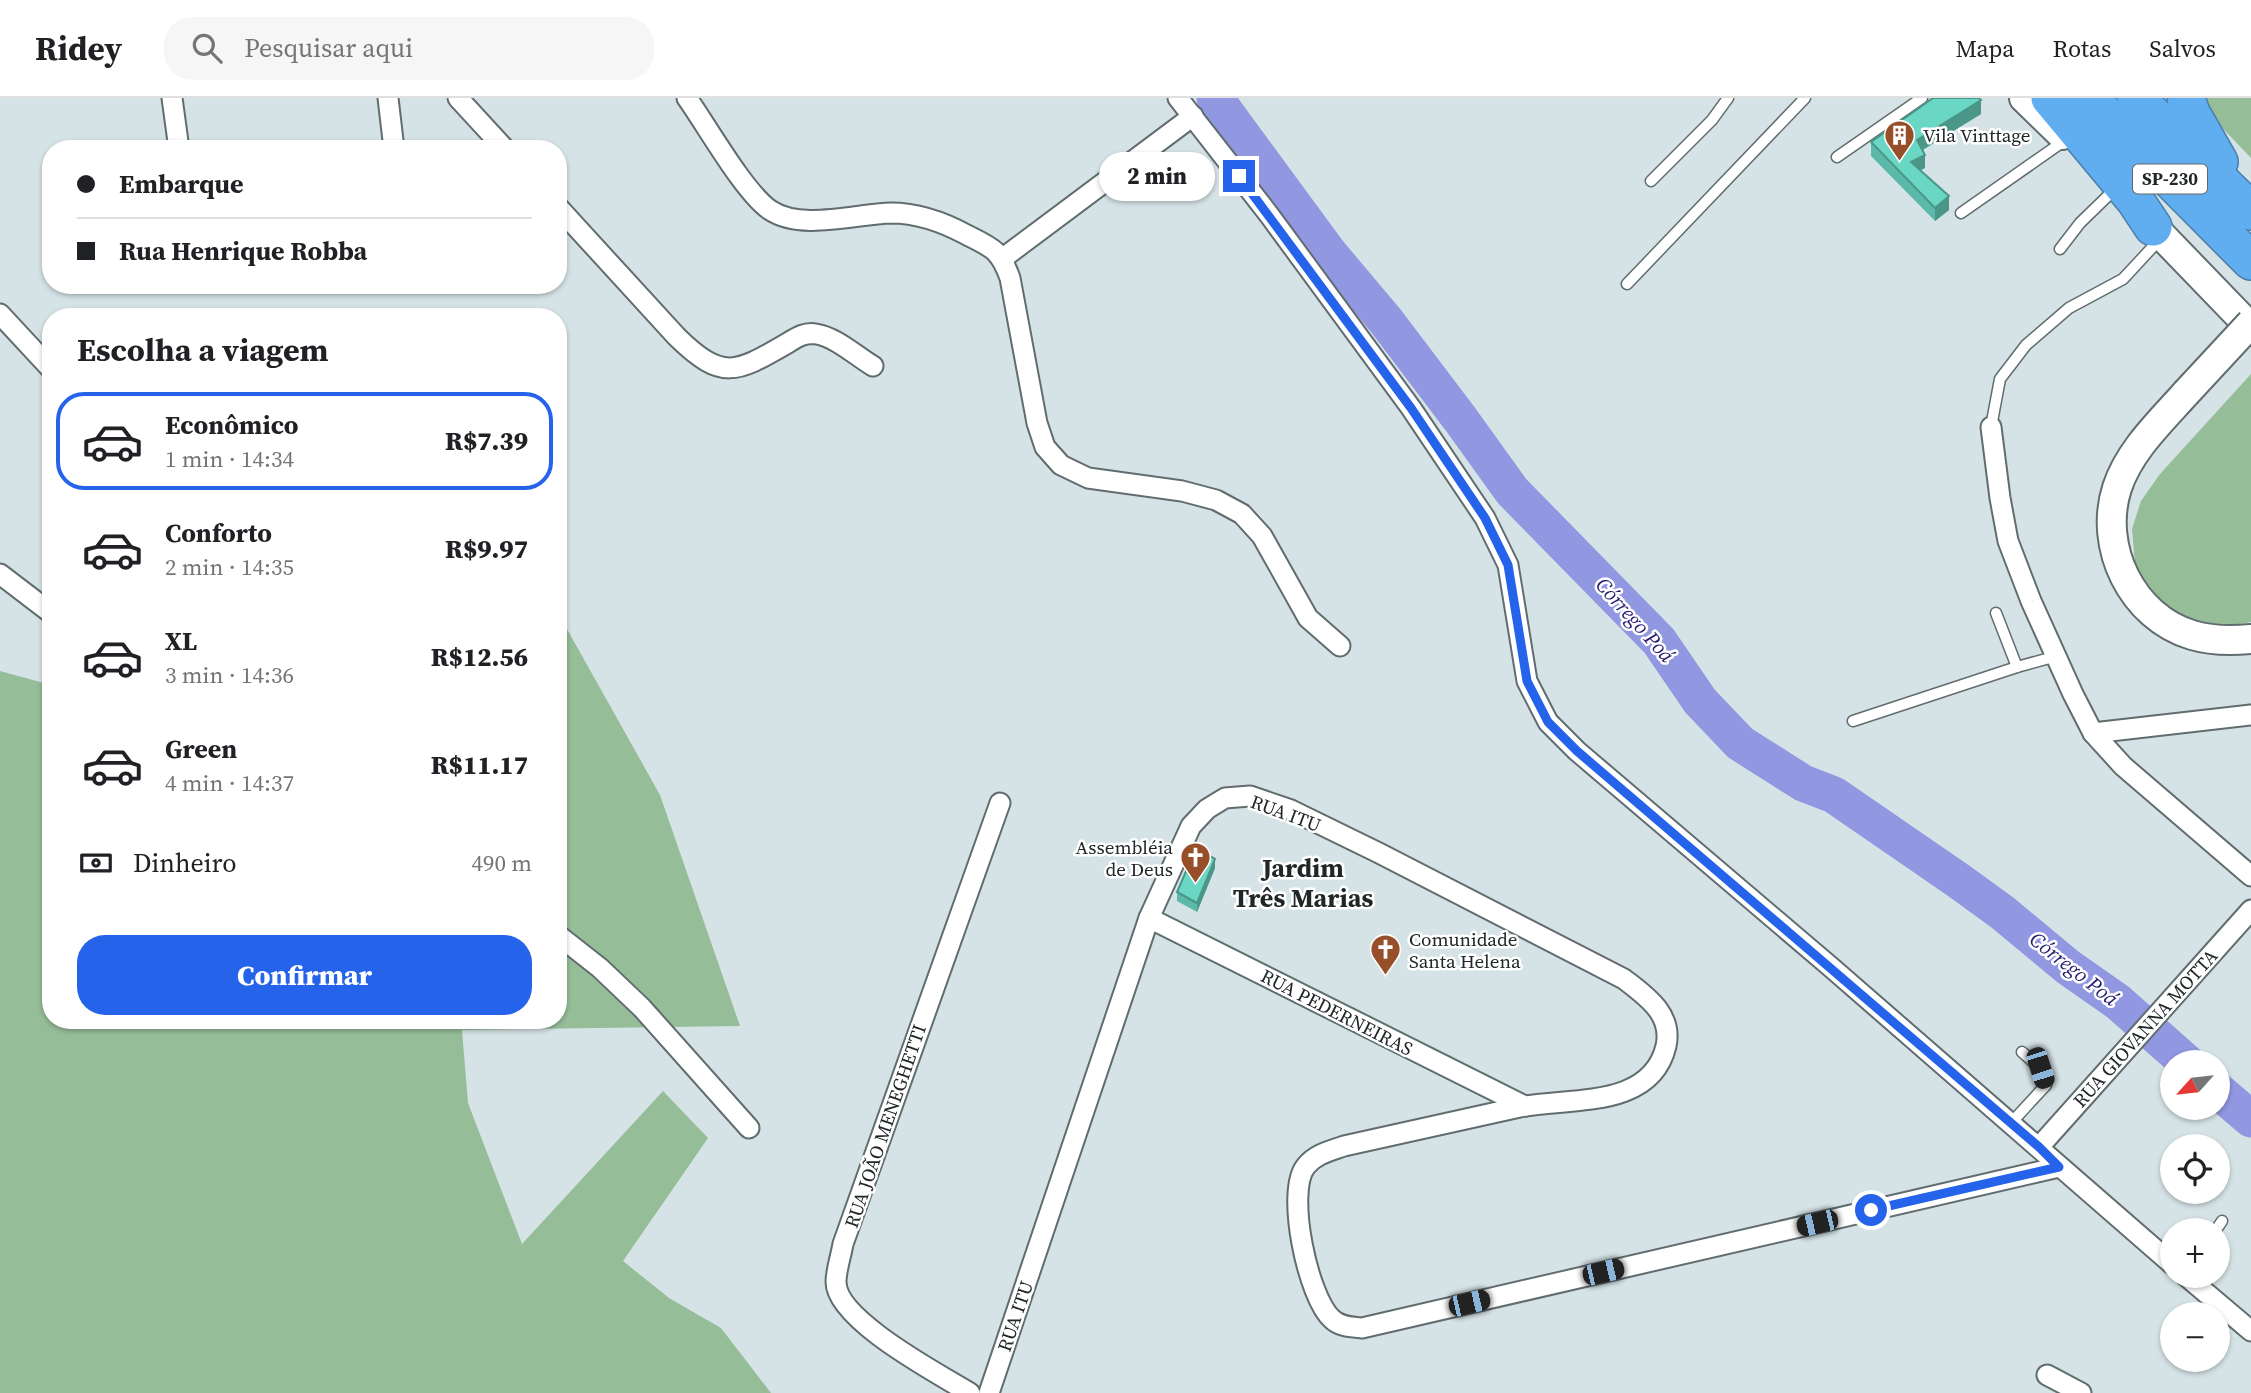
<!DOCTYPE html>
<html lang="pt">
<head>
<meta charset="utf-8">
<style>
	:root { --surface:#fff; --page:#f6f6f6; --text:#202124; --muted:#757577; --line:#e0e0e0; --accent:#2563eb }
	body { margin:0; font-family:"Source Serif 4",serif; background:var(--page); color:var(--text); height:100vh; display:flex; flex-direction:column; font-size:26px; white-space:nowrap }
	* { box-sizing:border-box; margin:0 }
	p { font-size:23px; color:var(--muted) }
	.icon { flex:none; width:38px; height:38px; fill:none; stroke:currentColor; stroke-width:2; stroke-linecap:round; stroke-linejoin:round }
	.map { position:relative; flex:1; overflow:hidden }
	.details { position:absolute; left:42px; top:210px; width:525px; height:721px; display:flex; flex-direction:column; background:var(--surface); border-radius:28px; box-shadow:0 2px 5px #0004 }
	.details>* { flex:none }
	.banner { position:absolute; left:42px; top:42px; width:525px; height:154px; border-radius:28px; box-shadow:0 2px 5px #0004; display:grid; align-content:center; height:154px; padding:0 35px; background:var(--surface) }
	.needle { width:46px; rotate:243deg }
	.controls { position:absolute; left:2160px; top:952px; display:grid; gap:14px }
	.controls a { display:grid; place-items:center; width:70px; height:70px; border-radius:50%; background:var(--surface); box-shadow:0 2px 5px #0004; font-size:35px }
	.end { position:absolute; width:32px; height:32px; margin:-16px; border:9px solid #2563eb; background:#fff; box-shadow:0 0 0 4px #fff }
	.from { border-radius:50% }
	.bubble { position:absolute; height:49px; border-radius:24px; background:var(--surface); box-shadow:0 2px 5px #0004; font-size:23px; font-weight:800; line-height:49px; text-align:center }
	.car { position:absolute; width:21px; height:42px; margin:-21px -10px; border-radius:9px; box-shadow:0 0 5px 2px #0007; background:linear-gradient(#222 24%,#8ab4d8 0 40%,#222 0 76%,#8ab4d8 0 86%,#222 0) }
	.banner b { display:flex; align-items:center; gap:24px; height:66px; font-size:26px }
	.banner b+b { border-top:2px solid var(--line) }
	.banner i { width:18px; height:18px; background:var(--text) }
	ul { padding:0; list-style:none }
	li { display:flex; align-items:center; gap:21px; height:98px; margin:0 14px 10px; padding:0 21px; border:4px solid transparent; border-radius:28px }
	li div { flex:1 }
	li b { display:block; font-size:26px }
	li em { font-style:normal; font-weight:800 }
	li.selected { border-color:var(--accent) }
	li>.icon { width:63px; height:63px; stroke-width:1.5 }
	h2 { padding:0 35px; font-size:32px; line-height:84px }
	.pay { display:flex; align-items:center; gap:18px; height:77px; padding:0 35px; font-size:26px }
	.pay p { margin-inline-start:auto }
	.cta { display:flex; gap:14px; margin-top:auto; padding:14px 35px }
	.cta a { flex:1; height:80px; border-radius:28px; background:var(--accent); color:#fff; font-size:28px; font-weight:800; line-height:80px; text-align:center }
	header { display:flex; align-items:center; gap:42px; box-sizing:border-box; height:98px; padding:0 35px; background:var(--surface); border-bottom:2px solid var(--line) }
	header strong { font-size:33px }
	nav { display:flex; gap:38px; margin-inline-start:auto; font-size:24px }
	.search { width:490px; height:63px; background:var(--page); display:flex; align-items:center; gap:18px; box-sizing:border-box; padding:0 24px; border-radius:28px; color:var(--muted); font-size:26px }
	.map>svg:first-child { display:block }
</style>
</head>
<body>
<header>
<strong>Ridey</strong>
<div class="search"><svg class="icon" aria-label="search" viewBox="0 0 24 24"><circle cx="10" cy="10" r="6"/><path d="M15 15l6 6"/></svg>Pesquisar aqui</div>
<nav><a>Mapa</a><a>Rotas</a><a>Salvos</a></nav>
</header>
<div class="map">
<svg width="2251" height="1295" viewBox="0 0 2251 1295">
	<rect width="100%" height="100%" fill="#d6e3e6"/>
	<!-- green -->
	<g fill="#95bd98">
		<polygon points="2204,0 2251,0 2251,60 2211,18"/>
		<polygon points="2251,276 2251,524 2218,530 2174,519 2145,493 2135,464 2132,431 2141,403 2160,376"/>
		<polygon points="558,515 660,697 740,928 462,932 468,1005 522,1146 663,993 708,1040 623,1163 669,1200 721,1230 771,1295 0,1295 0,573 51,587 51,922 558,922"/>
	</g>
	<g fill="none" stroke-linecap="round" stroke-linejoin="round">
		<!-- river -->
		<g stroke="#9197e0" stroke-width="37">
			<polyline points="1215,0 1328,154 1386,223 1461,322 1512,393 1659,543 1700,603 1740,645 1803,685 1834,697 1959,783 2003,815 2068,869 2118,904 2186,964"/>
			<polyline points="2217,992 2251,1021"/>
		</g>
		<defs>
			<g id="lane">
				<polyline points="1837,59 1922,0"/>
				<polyline points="1651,83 1712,22 1728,0"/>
				<polyline points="1961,115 2064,43"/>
				<polyline points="2060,151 2080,125 2116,90"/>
				<polyline points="1627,186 1805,0"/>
				<polyline points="1991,329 2000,281 2026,247 2069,210 2123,181 2161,140"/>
				<polyline points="1996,515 2017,569"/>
				<polyline points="1853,623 2017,569 2057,558"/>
				<polyline points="2011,1025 2046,987 2040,970 2022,954"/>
				<polyline points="2216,1132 2222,1123"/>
			</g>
			<g id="street">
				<polyline points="172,0 179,51"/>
				<polyline points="388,0 394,51"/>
				<polyline points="458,0 505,51"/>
				<path d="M687,0C707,28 744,94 770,112C801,133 855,116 891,115C918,115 943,124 967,137C993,150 1000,152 1010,180L1037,325L1045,349L1061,367L1088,380L1182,393L1216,402L1242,416L1262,438L1308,520L1340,548"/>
				<polyline points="1178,0 1270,118 1411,310 1485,420 1508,467 1527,583 1548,624 1577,653 1832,870 2172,1166"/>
				<path d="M558,109L677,239C722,283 736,275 786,246C796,240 804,234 816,236C836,239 856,258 873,268"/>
				<polyline points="1003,160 1193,18"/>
				<polyline points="0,216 51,271"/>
				<polyline points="1991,329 2000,400 2008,443 2031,503 2073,596 2093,635 2123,668 2251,778"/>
				<polyline points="0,476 51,515"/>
				<polyline points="2093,635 2251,617"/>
				<polyline points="1149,820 1525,1008"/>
				<polyline points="558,837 600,870 642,910 749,1030"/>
				<polyline points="2039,1049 2251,812"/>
				<polyline points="2186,1178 2251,1233"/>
				<polyline points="2047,1277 2081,1295"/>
				<path d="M970,1295C939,1276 836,1222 836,1184C836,1172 841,1158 843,1146L1000,705"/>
				<path d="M989,1295L1149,820L1191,728L1207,711L1225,700L1250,698L1291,712L1379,755L1624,881C1646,898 1673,916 1666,948C1651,1012 1568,999 1520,1009C1461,1022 1402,1035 1344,1048C1330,1053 1316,1056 1306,1068C1285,1093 1308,1200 1332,1221C1340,1229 1352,1229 1362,1230L2059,1069"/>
			</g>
			<g id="secondary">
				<polyline points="2024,0 2062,37"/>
				<polyline points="2140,115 2251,230"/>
				<path d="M2186,295C2160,324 2129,353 2117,390C2098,449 2132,519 2192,537C2212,543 2231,543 2251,541"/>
			</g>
			<g id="highway">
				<polyline points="2050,0 2135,102 2153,129"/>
				<polyline points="2089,0 2251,163"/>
				<polyline points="2136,0 2251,113"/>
				<polyline points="2186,0 2191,15 2219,64"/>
			</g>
		</defs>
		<!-- lane casing -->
		<use href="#lane" stroke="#616c6f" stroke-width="13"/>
		<!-- street casing -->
		<use href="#street" stroke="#616c6f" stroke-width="23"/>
		<!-- secondary casing -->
		<use href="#secondary" stroke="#616c6f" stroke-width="32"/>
		<!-- highway casing -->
		<use href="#highway" stroke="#4a7eaa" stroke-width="40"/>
		<!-- lane -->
		<use href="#lane" stroke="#fff" stroke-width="10"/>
		<!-- street -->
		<use href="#street" stroke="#fff" stroke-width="19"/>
		<!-- secondary -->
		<use href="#secondary" stroke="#fff" stroke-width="28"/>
		<!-- highway -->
		<use href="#highway" stroke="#60adf0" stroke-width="37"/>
		<defs>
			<polyline id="secondary-bridge" points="2186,295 2251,225"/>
		</defs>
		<!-- secondary-bridge casing -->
		<use href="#secondary-bridge" stroke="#616c6f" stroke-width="32" stroke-linecap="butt"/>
		<!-- secondary-bridge -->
		<use href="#secondary-bridge" stroke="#fff" stroke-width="28"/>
	</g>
	<!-- wall -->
	<g fill="#5ab9a8">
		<polygon points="1981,16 1923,52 1925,70 1921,72 1949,112 1935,123 1871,58 1871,44"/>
		<polygon points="1215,770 1197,814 1177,803 1177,794"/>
	</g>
	<!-- shaded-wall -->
	<g fill="#4a9688">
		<polygon points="1981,2 1981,16 1917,55 1917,42"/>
		<polygon points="1925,57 1925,70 1911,77 1911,64"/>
		<polygon points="1949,98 1949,112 1935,123 1935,110"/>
		<polygon points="1215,761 1215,770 1197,814 1197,805"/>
	</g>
	<!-- building -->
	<g fill="#69d7c3" stroke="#4a9688" stroke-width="2">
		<polygon points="1933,0 1979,0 1981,2 1917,42 1925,57 1911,64 1949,98 1935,110 1871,44"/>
		<polygon points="1196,750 1215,761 1197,805 1177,794"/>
	</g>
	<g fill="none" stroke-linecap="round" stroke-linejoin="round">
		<!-- route -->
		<polyline stroke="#2563eb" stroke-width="9" points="1239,78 1411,310 1485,420 1508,467 1527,583 1548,624 1577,653 2039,1049 2059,1069 1871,1112"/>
	</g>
	<!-- icons -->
	<defs>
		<symbol id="building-pin" viewBox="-11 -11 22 30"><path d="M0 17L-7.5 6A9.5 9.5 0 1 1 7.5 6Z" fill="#964f29" stroke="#fff"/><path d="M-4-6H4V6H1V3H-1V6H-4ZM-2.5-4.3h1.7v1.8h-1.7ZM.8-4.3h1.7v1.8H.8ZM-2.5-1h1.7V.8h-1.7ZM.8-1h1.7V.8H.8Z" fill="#fff"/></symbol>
		<symbol id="church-pin" viewBox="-11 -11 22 30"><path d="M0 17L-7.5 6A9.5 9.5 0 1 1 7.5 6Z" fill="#964f29" stroke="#fff"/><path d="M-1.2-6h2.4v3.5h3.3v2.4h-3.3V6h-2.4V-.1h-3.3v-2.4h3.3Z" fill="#fff"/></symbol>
	</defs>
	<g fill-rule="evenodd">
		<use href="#building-pin" x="1882" y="20" width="35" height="47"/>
		<use href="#church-pin" x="1178" y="742" width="35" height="47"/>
		<use href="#church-pin" x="1368" y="834" width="35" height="47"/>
	</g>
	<g text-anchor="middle" stroke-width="5" stroke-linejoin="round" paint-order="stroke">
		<!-- shield labels -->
		<rect fill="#fff" stroke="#646768" stroke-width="2" x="2133" y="66.5" width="74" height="29" rx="5"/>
		<g font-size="18" font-weight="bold" fill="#212627">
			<text x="2170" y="87">SP-230</text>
		</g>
		<!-- poi labels -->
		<g font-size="19" fill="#212627" stroke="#fff" text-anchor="start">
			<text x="1923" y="44">Vila Vinttage</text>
			<text x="1173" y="756" text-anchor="end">Assembléia<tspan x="1173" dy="22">de Deus</tspan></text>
			<text x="1409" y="848">Comunidade<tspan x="1409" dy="22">Santa Helena</tspan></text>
		</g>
		<!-- street labels -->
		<g font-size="19" fill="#212627" stroke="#fff">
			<text transform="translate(1286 715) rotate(20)" y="7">RUA ITU</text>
			<text transform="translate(1337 914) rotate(27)" y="7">RUA PEDERNEIRAS</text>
			<text transform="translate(2145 930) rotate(-48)" y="7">RUA GIOVANNA MOTTA</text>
			<text transform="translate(885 1028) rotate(-71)" y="7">RUA JOÃO MENEGHETTI</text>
			<text transform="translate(1015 1218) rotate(-71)" y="7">RUA ITU</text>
		</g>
		<!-- water labels -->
		<g font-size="21" font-style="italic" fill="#261d70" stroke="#fff">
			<text transform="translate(1635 522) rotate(48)" y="7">Córrego Poá</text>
			<text transform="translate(2074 871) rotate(38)" y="7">Córrego Poá</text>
		</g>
		<!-- district labels -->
		<g font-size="26" font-weight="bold" fill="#212627" stroke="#fff">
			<text x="1303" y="779">Jardim<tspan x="1303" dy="30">Três Marias</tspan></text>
		</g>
	</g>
</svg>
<div class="controls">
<a><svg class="needle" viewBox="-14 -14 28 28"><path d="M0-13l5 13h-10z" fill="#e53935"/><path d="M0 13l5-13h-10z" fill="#757577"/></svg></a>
<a><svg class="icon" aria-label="locate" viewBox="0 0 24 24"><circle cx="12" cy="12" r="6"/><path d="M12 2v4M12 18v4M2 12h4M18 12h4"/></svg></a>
<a>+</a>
<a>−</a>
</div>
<i class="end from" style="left:1871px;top:1112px"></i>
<i class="end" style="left:1239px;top:78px"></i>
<div class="bubble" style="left:1099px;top:54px;width:116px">2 min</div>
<i class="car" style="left:2040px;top:970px;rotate:162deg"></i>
<i class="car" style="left:1817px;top:1125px;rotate:257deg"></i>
<i class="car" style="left:1603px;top:1174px;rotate:77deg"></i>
<i class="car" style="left:1469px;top:1205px;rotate:77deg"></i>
<div class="banner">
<b><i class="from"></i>Embarque</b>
<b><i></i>Rua Henrique Robba</b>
</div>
<section class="details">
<h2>Escolha a viagem</h2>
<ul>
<li class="selected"><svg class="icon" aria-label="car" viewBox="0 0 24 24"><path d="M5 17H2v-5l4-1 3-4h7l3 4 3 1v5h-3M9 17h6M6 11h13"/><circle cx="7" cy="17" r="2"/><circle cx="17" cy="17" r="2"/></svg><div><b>Econômico</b><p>1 min · 14:34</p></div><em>R$7.39</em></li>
<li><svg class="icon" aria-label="car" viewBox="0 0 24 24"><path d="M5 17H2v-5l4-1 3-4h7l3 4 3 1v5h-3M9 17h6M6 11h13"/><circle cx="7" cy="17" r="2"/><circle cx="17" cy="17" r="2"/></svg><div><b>Conforto</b><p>2 min · 14:35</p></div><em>R$9.97</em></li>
<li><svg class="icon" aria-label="car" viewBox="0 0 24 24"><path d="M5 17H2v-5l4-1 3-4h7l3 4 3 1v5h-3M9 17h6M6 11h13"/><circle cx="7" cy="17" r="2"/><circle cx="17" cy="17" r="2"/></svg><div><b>XL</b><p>3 min · 14:36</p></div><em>R$12.56</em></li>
<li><svg class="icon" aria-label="car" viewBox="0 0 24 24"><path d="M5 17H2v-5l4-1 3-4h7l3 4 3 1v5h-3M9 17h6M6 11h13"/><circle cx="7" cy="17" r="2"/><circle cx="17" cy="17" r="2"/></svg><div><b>Green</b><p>4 min · 14:37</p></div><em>R$11.17</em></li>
</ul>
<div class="pay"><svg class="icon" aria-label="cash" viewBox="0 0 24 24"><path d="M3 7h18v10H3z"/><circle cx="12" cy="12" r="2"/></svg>Dinheiro<p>490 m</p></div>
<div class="cta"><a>Confirmar</a></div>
</section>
</div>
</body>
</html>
